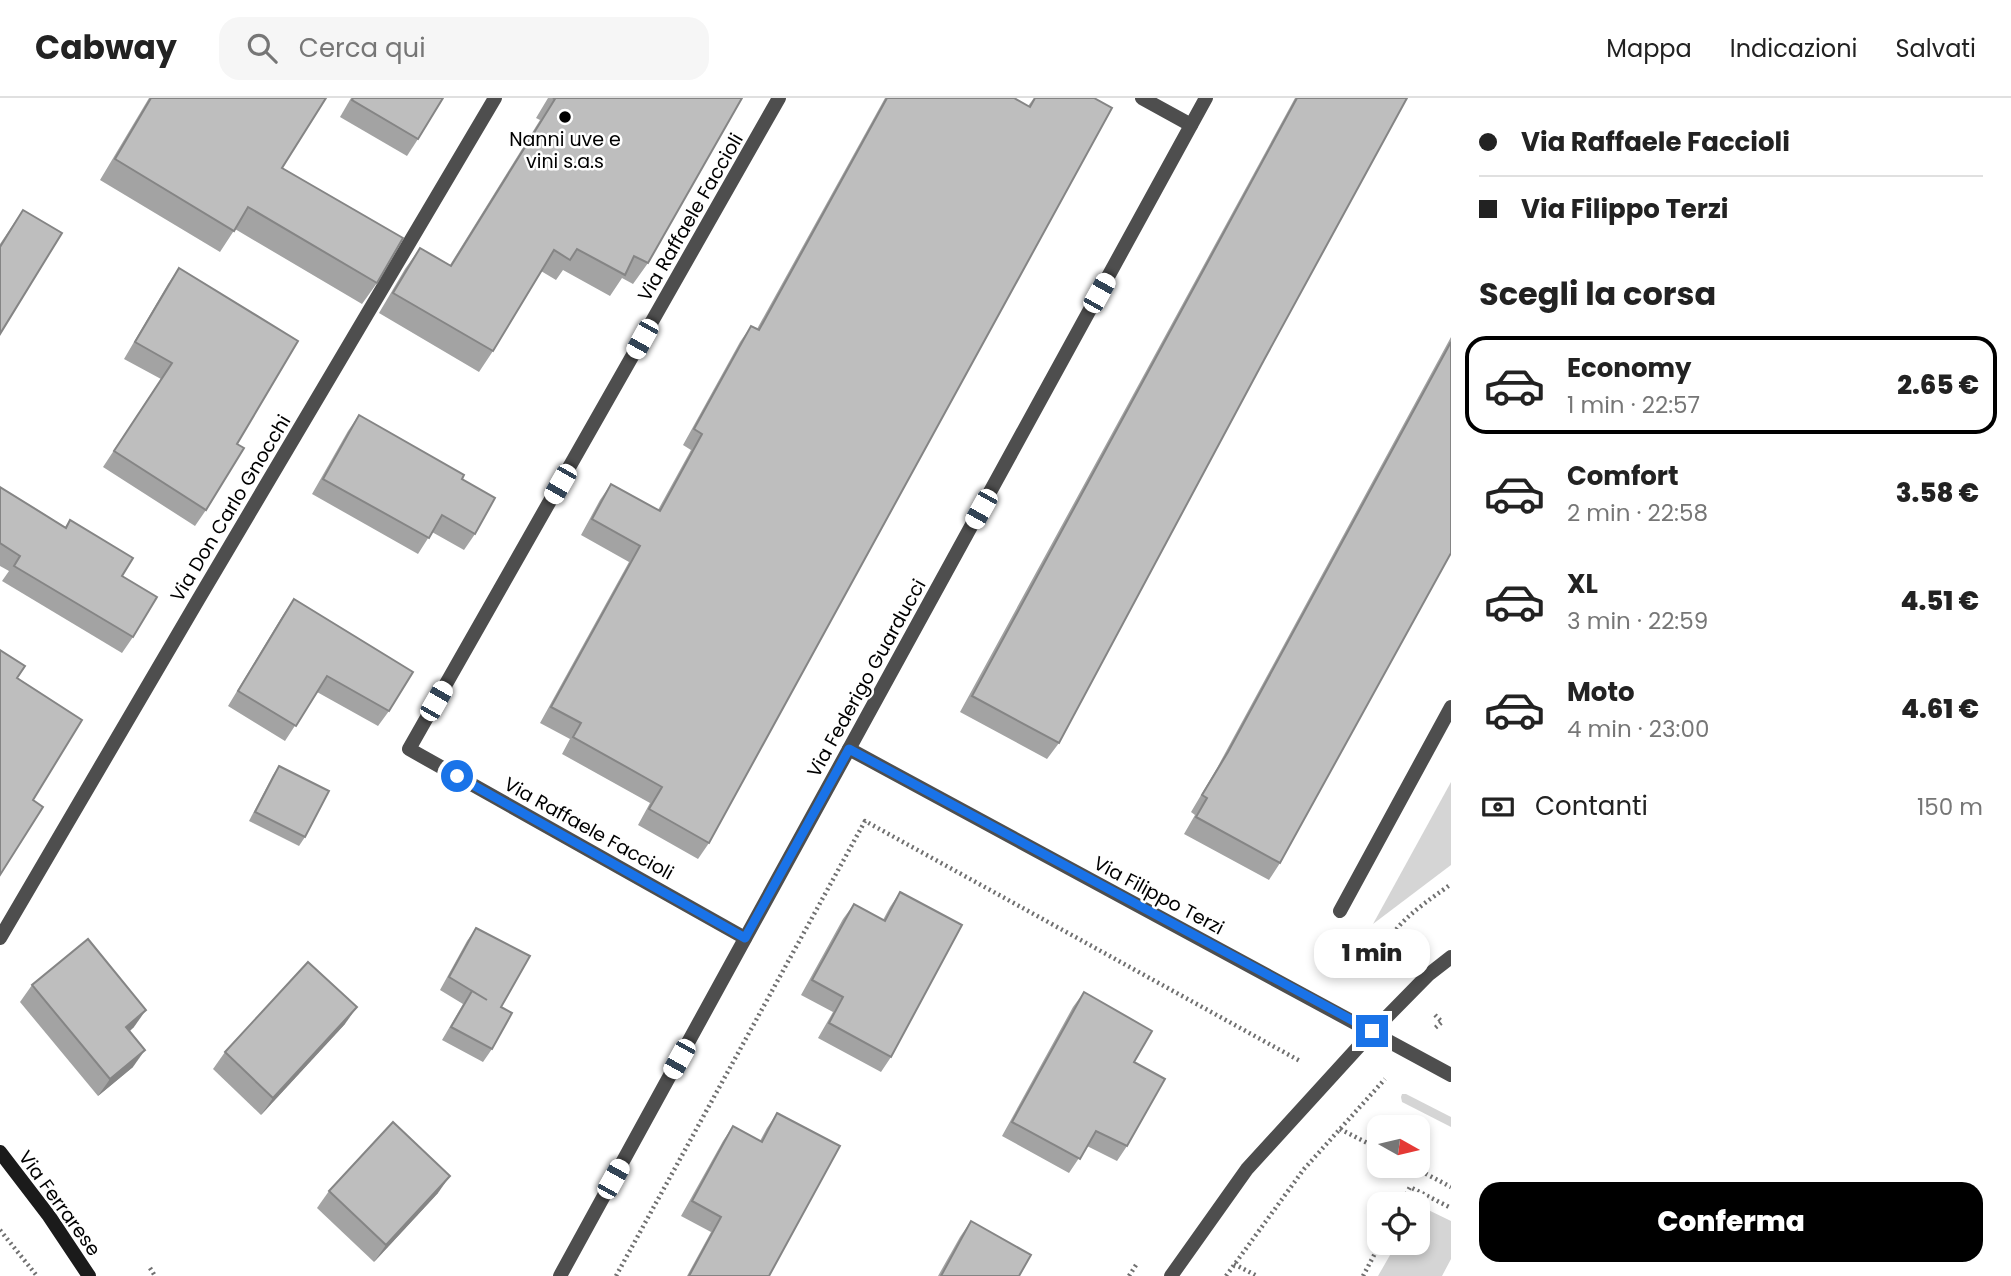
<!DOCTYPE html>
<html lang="it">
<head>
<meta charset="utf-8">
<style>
	:root { --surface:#fff; --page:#f6f6f6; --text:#222; --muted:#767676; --line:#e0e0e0; --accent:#000 }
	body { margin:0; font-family:Poppins,sans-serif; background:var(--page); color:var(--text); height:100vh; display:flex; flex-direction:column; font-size:26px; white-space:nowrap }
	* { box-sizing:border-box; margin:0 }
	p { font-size:23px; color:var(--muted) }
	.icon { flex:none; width:38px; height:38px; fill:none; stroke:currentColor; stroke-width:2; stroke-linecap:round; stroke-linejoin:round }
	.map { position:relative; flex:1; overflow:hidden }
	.details { display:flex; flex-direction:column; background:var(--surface); width:560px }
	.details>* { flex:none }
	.banner { display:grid; align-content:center; height:154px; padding:0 28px; background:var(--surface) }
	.needle { width:46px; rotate:98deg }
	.buttons { position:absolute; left:1367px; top:1017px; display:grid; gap:14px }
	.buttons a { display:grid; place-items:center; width:63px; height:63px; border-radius:14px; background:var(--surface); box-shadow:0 4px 10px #0003; font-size:35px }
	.end { position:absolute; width:32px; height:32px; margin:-16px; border:9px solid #1a73e8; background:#fff; box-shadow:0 0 0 4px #fff }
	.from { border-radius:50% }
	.bubble { position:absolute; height:49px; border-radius:21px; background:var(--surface); box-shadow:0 4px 10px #0003; font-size:23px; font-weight:800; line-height:49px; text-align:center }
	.car { position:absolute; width:21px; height:42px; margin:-21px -10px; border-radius:9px; box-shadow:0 0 5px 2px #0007; background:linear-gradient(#fff 24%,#345 0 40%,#fff 0 76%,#345 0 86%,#fff 0) }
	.banner b { display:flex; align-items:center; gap:24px; height:66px; font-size:26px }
	.banner b+b { border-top:2px solid var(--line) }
	.banner i { width:18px; height:18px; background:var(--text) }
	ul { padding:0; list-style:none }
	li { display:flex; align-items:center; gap:21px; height:98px; margin:0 14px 10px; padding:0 14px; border:4px solid transparent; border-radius:21px }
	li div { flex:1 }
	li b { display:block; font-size:26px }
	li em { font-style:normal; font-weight:800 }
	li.current { border-color:var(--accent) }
	li>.icon { width:63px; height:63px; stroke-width:1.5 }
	h2 { padding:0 28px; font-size:32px; line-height:84px }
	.pay { display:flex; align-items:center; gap:18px; height:77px; padding:0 28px; font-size:26px }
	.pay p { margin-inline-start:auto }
	.primary-button { display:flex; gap:14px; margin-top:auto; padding:14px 28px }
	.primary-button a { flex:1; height:80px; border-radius:21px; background:var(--accent); color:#fff; font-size:28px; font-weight:800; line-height:80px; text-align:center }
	header { display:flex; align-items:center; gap:42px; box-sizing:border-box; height:98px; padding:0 35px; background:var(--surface); border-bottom:2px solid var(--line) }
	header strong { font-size:33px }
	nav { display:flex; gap:38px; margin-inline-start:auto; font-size:24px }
	.search { width:490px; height:63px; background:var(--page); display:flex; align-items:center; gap:18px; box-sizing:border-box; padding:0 24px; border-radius:21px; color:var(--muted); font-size:26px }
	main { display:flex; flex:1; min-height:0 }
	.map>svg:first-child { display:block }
</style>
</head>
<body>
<header>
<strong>Cabway</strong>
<div class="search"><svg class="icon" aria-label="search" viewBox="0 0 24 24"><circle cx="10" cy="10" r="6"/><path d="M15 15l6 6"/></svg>Cerca qui</div>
<nav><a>Mappa</a><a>Indicazioni</a><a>Salvati</a></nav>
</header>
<main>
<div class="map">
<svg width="1451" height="1178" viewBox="0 0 1451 1178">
	<rect width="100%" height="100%" fill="#fff"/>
	<!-- green -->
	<g fill="#d5d5d5">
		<polygon points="1451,684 1451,767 1373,826"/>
		<polygon points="1402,996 1406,996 1451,1019 1451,1029 1402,1004 1401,999"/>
		<polygon points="1418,1107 1451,1123 1451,1161 1442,1178 1378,1178 1397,1145 1418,1144"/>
	</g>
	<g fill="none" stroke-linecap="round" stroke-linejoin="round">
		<!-- path -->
		<g stroke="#707070" stroke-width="4.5" stroke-dasharray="2 3.5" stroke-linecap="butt">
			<path d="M1388,867C1374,835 1429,803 1451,786"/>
			<polyline points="1435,917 1442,924 1435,930"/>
			<polyline points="1340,1031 1379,1051"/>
			<polyline points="1411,1068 1451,1089"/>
			<polyline points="1401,1106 1410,1089 1451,1110"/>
			<polyline points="0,1132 37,1178"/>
			<polyline points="1234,1166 1257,1178"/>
			<polyline points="150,1170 155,1178"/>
			<polyline points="616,1178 865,723 1300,963"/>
			<polyline points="1129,1178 1136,1167"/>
			<polyline points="1226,1178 1304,1071 1385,981"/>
			<polyline points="1363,1178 1381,1144"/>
		</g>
		<!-- minor -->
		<g stroke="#4e4e4e" stroke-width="14">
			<polyline points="1142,0 1191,27"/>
			<polyline points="849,651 1451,977"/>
			<polyline points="1340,813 1451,609"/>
			<polyline points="0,840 198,502 495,0"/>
			<polyline points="745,840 409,651 779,0"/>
			<polyline points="560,1178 1206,0"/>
			<polyline points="1171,1178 1247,1071 1372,934 1428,877 1451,859"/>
		</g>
		<!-- secondary -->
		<polyline stroke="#1b1b1b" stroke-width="14" points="0,1054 49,1118 89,1178"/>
	</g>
	<!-- wall -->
	<g fill="#a3a3a3">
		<polygon points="149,0 326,0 282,70 377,185 362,206 235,131 220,154 100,82"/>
		<polygon points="351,0 443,0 418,41 407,58 340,19"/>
		<polygon points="548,0 742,0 648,165 633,186 622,180 610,198 563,172 556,182 541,173 493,253 479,274 379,215 405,171 420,150 450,167 540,22 536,20"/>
		<polygon points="885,0 1014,0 1028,8 1034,0 1094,0 709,745 698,761 638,727 650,705 562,656 570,641 540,625 629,464 581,437 600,402 611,386 658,412 691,352 683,347 740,244 751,228 757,231"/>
		<polygon points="1295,0 1407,0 1264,262 1059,645 1047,661 960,614"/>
		<polygon points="23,112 0,236 0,146"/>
		<polygon points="179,170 237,346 206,412 195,428 103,369 161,281 124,261 168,186"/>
		<polygon points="1451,239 1451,455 1280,765 1269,782 1184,736 1195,717 1191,714 1217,670"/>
		<polygon points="359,317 462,381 475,436 464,452 432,434 418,456 312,396 348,333"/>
		<polygon points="0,389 65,429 70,422 122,478 133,539 122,555 2,483 9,473 0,468"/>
		<polygon points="294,501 389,613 378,628 317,594 285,643 228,608 283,517"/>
		<polygon points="279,668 305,739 299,748 249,723 273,677"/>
		<polygon points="900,794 891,959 881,974 818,940 833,914 801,897 843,821 854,806 883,822 890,809"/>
		<polygon points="476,830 501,909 492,951 483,964 442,942 463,906 440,892 467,843"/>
		<polygon points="32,887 134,929 130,933 133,969 98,998 20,904"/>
		<polygon points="1084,894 1134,964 1127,1048 1117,1063 1087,1048 1069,1075 1002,1038 1073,909"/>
		<polygon points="345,926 261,1017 213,971 225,954"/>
		<polygon points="777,1015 769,1178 687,1178 711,1134 681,1118 723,1043 733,1028 760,1043 767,1030"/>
		<polygon points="329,1093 438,1095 374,1164 317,1110"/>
		<polygon points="971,1123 1019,1178 938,1178 960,1139"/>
	</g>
	<!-- shaded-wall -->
	<g fill="#858585">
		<polygon points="357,909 345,926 261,1017 273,1000"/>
		<polygon points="146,912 134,929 114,946 126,929"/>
		<polygon points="145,952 133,969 98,998 110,981"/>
		<polygon points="450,1078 438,1095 374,1164 386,1147"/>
	</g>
	<!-- building -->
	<g fill="#bebebe" stroke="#858585" stroke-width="2">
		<polygon points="151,0 326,0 282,70 403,140 377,185 248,109 234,133 115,61"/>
		<polygon points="353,0 443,0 418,41 352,2"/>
		<polygon points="553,0 742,0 648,165 634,158 625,177 577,151 570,162 554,152 493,253 393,195 420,150 451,168 555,1"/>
		<polygon points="887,0 1014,0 1030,9 1035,0 1094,0 1112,10 709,745 649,711 662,689 573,639 581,625 551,609 640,448 592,421 611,386 660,413 702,336 694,331 751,228 759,232"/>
		<polygon points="1297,0 1407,0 1264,262 1059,645 972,598"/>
		<polygon points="23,112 62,135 0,236 0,149"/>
		<polygon points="179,170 298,243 237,346 244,350 206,412 114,353 172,265 135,244"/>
		<polygon points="1451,244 1451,455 1280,765 1196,719 1207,700 1202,697 1228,654"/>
		<polygon points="359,317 464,377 462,381 495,400 475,436 442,417 429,440 323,381"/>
		<polygon points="0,389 66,430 70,422 133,460 122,478 157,499 133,539 14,468 20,458 0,445"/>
		<polygon points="294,501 413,574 389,613 327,578 296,628 238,593"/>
		<polygon points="0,552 25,568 17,580 82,622 33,702 43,709 0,777"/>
		<polygon points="279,668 329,693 305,739 255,714"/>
		<polygon points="900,794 962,827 891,959 829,925 843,899 812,882 854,806 885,823"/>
		<polygon points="476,830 530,858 501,909 512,915 492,951 451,929 472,893 487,902 449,879"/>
		<polygon points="88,841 146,912 126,929 145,952 110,981 32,887"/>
		<polygon points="308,864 357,909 273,1000 225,954"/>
		<polygon points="1084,894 1152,933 1134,964 1165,981 1127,1048 1096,1033 1080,1061 1012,1024"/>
		<polygon points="777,1015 840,1048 769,1178 689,1178 721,1119 692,1103 733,1028 762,1044"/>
		<polygon points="393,1024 450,1078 386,1147 329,1093"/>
		<polygon points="971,1123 1031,1157 1019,1178 941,1178"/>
	</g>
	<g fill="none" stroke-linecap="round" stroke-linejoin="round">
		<!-- route -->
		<polyline stroke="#1a73e8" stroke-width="9" points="457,678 745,840 849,651 1372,933"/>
	</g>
	<!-- markers -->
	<circle fill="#000" stroke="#fff" stroke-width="2.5" cx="565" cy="19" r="7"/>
	<g text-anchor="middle" stroke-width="5" stroke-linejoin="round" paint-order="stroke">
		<!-- poi labels -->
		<g font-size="19" fill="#000" stroke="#fff">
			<text x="565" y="48">Nanni uve e<tspan x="565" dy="22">vini s.a.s</tspan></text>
		</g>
		<!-- street labels -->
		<g font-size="19" fill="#000" stroke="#fff">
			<text transform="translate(690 119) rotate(-60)" y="7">Via Raffaele Faccioli</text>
			<text transform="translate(230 410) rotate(-59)" y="7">Via Don Carlo Gnocchi</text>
			<text transform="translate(866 580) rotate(-61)" y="7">Via Federigo Guarducci</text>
			<text transform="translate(589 730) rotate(29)" y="7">Via Raffaele Faccioli</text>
			<text transform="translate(1159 797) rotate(28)" y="7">Via Filippo Terzi</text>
			<text transform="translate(60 1105) rotate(54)" y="7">Via Ferrarese</text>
		</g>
	</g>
</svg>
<div class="buttons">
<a><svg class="needle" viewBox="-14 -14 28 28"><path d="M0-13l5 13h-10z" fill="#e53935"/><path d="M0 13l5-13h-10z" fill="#767676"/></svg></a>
<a><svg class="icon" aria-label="locate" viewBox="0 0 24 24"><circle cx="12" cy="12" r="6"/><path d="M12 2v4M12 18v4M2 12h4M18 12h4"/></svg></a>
</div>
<i class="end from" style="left:457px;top:678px"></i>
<i class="end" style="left:1372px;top:933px"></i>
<div class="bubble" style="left:1314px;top:831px;width:116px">1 min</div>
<i class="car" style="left:1099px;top:195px;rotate:29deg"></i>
<i class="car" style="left:642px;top:241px;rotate:209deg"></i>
<i class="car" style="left:560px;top:386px;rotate:210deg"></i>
<i class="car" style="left:981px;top:411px;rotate:209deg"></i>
<i class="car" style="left:436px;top:603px;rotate:30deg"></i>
<i class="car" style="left:679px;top:961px;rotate:209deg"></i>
<i class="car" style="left:613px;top:1081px;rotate:29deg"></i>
</div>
<section class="details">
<div class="banner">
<b><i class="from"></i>Via Raffaele Faccioli</b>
<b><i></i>Via Filippo Terzi</b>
</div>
<h2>Scegli la corsa</h2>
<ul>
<li class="current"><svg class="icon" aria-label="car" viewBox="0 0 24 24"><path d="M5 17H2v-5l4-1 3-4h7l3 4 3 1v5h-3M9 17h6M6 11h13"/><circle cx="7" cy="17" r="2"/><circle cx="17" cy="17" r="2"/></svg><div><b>Economy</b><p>1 min · 22:57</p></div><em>2.65 €</em></li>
<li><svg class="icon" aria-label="car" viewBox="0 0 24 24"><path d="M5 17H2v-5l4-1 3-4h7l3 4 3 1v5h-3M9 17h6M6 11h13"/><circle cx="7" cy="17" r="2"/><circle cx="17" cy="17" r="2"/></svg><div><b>Comfort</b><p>2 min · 22:58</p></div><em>3.58 €</em></li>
<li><svg class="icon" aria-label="car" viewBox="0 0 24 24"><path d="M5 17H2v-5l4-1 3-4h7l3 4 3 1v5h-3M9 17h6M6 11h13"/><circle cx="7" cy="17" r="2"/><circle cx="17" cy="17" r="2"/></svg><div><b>XL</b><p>3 min · 22:59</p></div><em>4.51 €</em></li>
<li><svg class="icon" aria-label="car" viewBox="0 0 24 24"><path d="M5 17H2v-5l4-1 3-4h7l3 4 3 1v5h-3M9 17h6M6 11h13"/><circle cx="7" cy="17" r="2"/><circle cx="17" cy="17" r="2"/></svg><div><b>Moto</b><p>4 min · 23:00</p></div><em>4.61 €</em></li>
</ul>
<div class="pay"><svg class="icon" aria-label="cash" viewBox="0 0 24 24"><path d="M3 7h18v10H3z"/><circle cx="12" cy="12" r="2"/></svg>Contanti<p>150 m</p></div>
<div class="primary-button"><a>Conferma</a></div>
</section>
</main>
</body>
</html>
